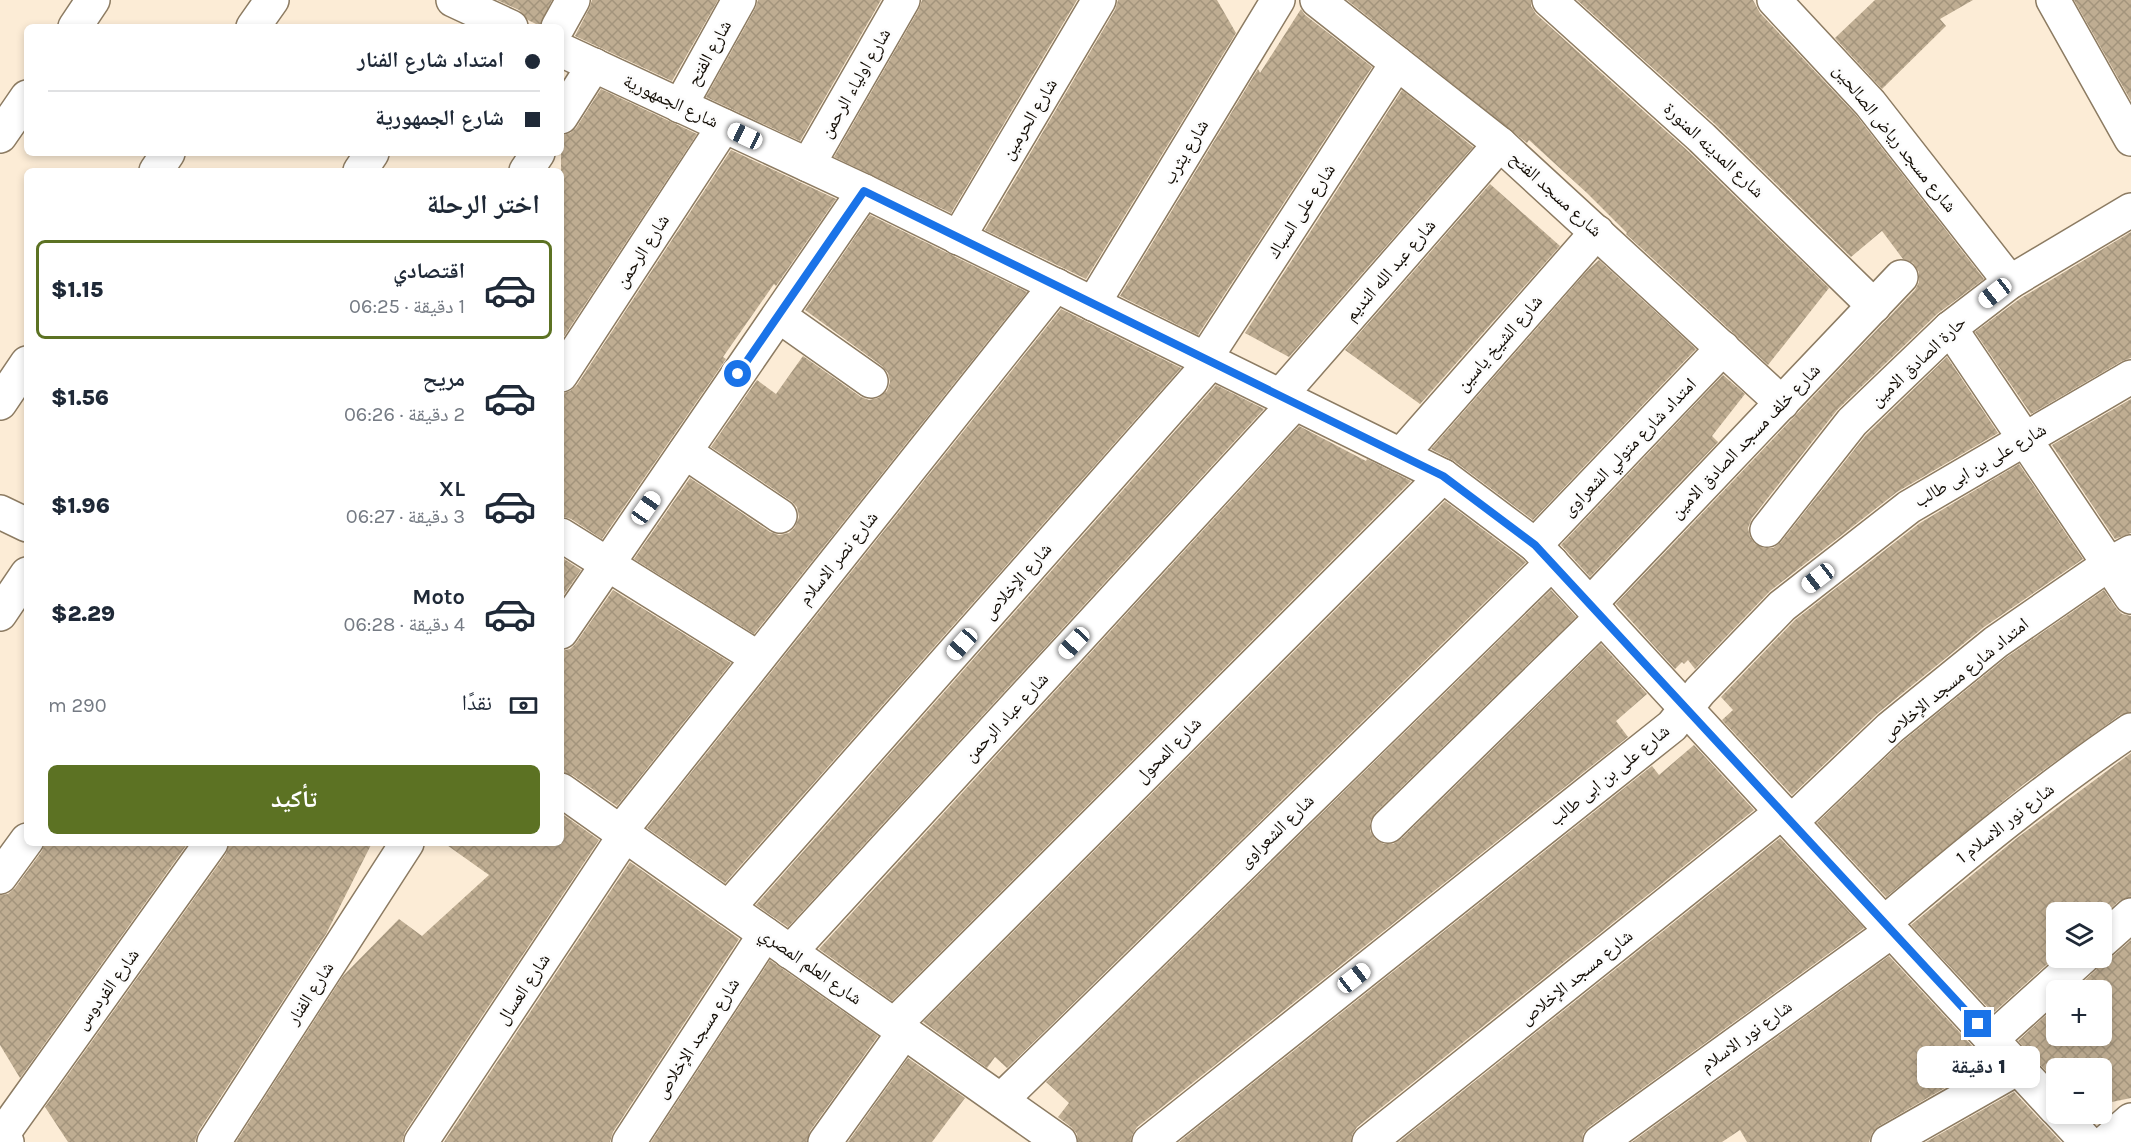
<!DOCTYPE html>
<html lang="ar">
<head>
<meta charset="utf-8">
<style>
	:root { --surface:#fff; --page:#f6f6f7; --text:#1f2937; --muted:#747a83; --line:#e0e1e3; --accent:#5c7223 }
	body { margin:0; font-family:Karla,"Noto Naskh Arabic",sans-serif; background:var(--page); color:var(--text); direction:rtl; height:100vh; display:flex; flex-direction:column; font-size:22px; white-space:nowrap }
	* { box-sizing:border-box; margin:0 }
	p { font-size:20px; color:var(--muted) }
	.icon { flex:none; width:33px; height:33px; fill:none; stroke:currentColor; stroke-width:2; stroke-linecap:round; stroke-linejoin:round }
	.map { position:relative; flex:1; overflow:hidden; direction:ltr }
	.side { position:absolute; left:24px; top:168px; width:540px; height:678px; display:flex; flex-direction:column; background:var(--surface); border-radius:9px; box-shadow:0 3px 9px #0003; direction:rtl }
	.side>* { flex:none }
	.hud { position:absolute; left:24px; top:24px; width:540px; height:132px; border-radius:9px; box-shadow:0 3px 9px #0003; direction:rtl; display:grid; align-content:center; height:132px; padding:0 24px; background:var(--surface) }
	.buttons { position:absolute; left:2046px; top:902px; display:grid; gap:12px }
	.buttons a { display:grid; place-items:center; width:66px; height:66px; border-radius:9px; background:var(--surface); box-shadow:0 3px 9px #0003; font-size:30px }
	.end { position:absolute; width:27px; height:27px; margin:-14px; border:8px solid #1a73e8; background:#fff; box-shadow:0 0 0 3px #fff }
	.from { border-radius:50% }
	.bubble { position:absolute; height:42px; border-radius:9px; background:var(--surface); box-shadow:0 3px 9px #0003; font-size:20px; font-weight:800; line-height:42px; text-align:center; direction:rtl }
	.car { position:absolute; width:18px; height:36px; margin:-18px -9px; border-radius:8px; box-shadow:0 0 4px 2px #0007; background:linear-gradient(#fff 24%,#345 0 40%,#fff 0 76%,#345 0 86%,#fff 0) }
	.hud b { display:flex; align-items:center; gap:21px; height:57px; font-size:22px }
	.hud b+b { border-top:2px solid var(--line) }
	.hud i { width:15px; height:15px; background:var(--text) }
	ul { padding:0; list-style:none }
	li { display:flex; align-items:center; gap:18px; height:99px; margin:0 12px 9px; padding:0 12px; border:3px solid transparent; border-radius:9px }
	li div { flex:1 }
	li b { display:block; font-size:22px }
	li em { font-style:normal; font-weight:800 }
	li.current { border-color:var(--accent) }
	li>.icon { width:54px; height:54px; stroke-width:1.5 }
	h2 { padding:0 24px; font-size:27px; line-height:72px }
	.pay { display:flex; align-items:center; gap:15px; height:66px; padding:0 24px; font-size:22px }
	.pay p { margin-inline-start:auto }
	.primary-button { display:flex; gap:12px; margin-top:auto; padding:12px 24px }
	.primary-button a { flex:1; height:69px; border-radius:9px; background:var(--accent); color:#fff; font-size:24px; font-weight:800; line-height:69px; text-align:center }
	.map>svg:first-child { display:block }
</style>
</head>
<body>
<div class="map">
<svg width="2131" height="1142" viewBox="0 0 2131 1142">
	<defs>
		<pattern id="building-cross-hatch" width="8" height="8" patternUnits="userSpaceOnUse" patternTransform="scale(1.5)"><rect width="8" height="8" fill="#bfad92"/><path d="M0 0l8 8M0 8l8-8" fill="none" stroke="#a3947c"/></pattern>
	</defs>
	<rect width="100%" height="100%" fill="#fcecd6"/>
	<!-- building -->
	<g fill="url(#building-cross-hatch)">
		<polygon points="497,0 552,0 540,26 528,20 519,10"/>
		<polygon points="592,0 718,0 672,81 575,36 589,9"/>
		<polygon points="758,0 881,0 800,141 706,97 755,9"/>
		<polygon points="922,0 1077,0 951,213 834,157 919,9"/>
		<polygon points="1118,0 1217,0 1236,33 1086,279 985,230 1115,10"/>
		<polygon points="1347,0 1531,0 1531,6 1536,14 1689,152 1829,288 1768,365 1626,234 1627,233 1587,193 1529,140 1527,143"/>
		<polygon points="1577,0 1753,0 1760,13 1856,115 1984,279 1937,314 1837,410 1752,518 1748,528 1750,537 1755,544 1764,548 1773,548 1781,542 1866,435 1947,357 1998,433 1897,492 1770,591 1695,669 1688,660 1684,664 1682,662 1675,669 1616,604 1915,290 1919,282 1919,272 1913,263 1903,259 1882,231 1851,257 1715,124"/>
		<polygon points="1875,0 1973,0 1940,19 1946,26 1882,89 1835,38"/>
		<polygon points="2074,0 2131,0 2131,101"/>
		<polygon points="1301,9 1305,15 1372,67 1198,335 1120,296 1258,69 1260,73"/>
		<polygon points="601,89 697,134 561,341 561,136 570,133 576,128"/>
		<polygon points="1402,90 1473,147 1289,357 1245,333"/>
		<polygon points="731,150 836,199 776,286 774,284 723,357 726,359 602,539 571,519 561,516 561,394 570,391 577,385"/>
		<polygon points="1490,184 1560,246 1420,404 1345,350"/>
		<polygon points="870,215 1027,292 754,634 634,559 690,478 770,532 779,535 789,533 795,527 799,517 797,507 791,501 711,447 757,380 776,394 803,356 861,397 869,400 878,398 887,391 890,382 888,373 882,366 805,310"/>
		<polygon points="2131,232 2131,358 2122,361 2031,414 1975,332 2021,298"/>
		<polygon points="1599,260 1696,349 1533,520 1454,461 1431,449 1588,270"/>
		<polygon points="1061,309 1181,368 725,883 647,828"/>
		<polygon points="1723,375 1745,394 1712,436 1718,442 1590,577 1561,545"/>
		<polygon points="1216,385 1264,409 788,927 756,905"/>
		<polygon points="2131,399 2131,533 2115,539 2052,445"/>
		<polygon points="1299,426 1366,461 1367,459 1411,481 892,1001 819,949"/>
		<polygon points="2019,464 2083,559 1984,627 1878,713 1792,795 1722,720 1733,710 1721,697 1795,620 1920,523"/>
		<polygon points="1445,501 1526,562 1007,1068 995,1057 987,1068 923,1022"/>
		<polygon points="561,557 581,570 561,599"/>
		<polygon points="613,590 731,663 617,806 572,775 561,772 561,651 570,649 576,643"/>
		<polygon points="1551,590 1576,617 1375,813 1370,822 1370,831 1375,839 1384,844 1393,844 1401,839 1601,644 1647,694 1616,721 1628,737 1137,1127 1132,1135 1131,1142 1078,1142 1077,1134 1071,1127 1058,1117 1069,1103 1046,1082"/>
		<polygon points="2104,590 2116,608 2122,614 2131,616 2131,712 2120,715 2024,784 1886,897 1817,823 1902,742 2007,657"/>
		<polygon points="1694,745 1754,810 1357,1127 1352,1135 1351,1142 1179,1142 1652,766 1659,775"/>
		<polygon points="2131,753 2131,897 2119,901 2102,916 2102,912 2056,912 2056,956 1993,1013 1911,925 2017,838"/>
		<polygon points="561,813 599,840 405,1132 402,1142 236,1142 343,976 399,919 422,936 489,875 444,843 561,843"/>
		<polygon points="1780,838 1864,928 1589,1127 1583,1134 1582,1142 1399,1142"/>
		<polygon points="45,843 188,843 20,1078 0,1045 0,895 8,894 15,888 42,851"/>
		<polygon points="229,843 372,843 326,934 198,1132 195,1142 68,1142 45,1107 226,854"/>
		<polygon points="630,862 739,939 613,1132 610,1142 444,1142"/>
		<polygon points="2131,940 2131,1098 2102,1104 2102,1068 2056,1068 2056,1082 2018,1041 2056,1006 2056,1035 2102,1035 2102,990 2074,990 2096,970 2101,959 2106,959 2114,955"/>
		<polygon points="1889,956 1988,1063 1879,1126 1872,1133 1869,1142 1747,1142 1740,1130 1722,1142 1632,1142"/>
		<polygon points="770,960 878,1036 810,1131 807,1142 651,1142"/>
		<polygon points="908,1058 965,1098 932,1142 848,1142"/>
		<polygon points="2014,1092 2061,1142 1926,1142"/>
	</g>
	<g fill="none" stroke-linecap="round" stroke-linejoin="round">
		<defs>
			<g id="street">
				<polyline points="453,0 511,27"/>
				<polyline points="1317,0 1500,144 1782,403"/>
				<polyline points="1549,0 1702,138 1874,306"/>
				<polyline points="1774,0 1870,103 2010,282"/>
				<polyline points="2053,0 2131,139"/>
				<polyline points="75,27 93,0"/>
				<polyline points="253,27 272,0"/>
				<polyline points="558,27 573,0"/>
				<polyline points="561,50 864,191 1443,476 1535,545 2056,1109"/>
				<polyline points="680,106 739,0"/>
				<polyline points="561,117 594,65"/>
				<polyline points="0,136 27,97"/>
				<polyline points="808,165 903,0"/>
				<polyline points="156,171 168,153"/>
				<polyline points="360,171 372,153"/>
				<polyline points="526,171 538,153"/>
				<polyline points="958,238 1099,0"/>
				<polyline points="1093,304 1278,0"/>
				<polyline points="779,316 871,381"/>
				<polyline points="1950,328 2131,597"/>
				<polyline points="1205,359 1397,63"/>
				<polyline points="561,375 724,126"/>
				<polyline points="1280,396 1500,144"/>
				<polyline points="0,403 27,363"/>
				<polyline points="685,452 780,516"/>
				<polyline points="1401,455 1597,232"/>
				<polyline points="0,512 27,525"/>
				<polyline points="1767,530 1852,422 1950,328 2010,282 2131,210"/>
				<polyline points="561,535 758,658"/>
				<polyline points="1535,545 1723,348"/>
				<polyline points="1590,604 1901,277"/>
				<polyline points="0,614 27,574"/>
				<polyline points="561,632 864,191"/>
				<polyline points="561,790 1060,1142"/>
				<polyline points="1791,822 1890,728 1996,642 2109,564 2131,552"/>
				<polyline points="1388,826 1602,617"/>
				<polyline points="620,832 1056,285"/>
				<polyline points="0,877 27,840"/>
				<polyline points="728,908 1211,362"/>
				<path d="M1884,923C1964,855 2044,789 2131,730"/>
				<polyline points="2102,941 2131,915"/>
				<polyline points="790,952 1295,403"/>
				<polyline points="894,1025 1443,476"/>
				<polyline points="1992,1039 2083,957"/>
				<polyline points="1001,1100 1552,563"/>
				<polyline points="2060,1113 2087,1142"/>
				<polyline points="2,1135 211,843"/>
				<polyline points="214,1142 407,843"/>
				<polyline points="421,1142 625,835"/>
				<polyline points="629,1142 765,934"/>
				<polyline points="825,1142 904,1032"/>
				<polyline points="1149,1142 1672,726 1700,691 1782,606 1909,507 2131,377"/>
				<polyline points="1369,1142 1782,812"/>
				<polyline points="1600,1142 1892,931"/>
				<polyline points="1888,1142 2018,1068"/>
				<polyline points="2106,1142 2131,1120"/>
			</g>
			<polyline id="secondary" points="0,1132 7,1142"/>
		</defs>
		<!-- street casing -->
		<use href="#street" stroke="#8c7b62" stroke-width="36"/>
		<!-- secondary casing -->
		<use href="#secondary" stroke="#8c7b62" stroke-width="36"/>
		<!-- street -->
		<use href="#street" stroke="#fff" stroke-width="33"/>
		<!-- secondary -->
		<use href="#secondary" stroke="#fff" stroke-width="33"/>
	</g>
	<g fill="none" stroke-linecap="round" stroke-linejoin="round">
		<!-- route -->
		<polyline stroke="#1a73e8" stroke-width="8" points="738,374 864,191 1443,476 1535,545 1978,1024"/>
	</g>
	<g text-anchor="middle" stroke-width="5" stroke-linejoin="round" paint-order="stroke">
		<!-- street labels -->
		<g font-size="18" fill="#120c04" stroke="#fcfcfc">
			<text transform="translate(709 53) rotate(-61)" y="6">شارع الفتح</text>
			<text transform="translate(855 83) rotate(-60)" y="6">شارع اولياء الرحمن</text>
			<text transform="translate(671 101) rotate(25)" y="6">شارع الجمهورية</text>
			<text transform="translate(1029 119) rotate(-59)" y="6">شارع الحرمين</text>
			<text transform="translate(1895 138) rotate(51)" y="6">شارع مسجد رياض الصالحين</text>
			<text transform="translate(1714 150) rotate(43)" y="6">شارع المدينه المنورة</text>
			<text transform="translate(1185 152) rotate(-59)" y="6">شارع يثرب</text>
			<text transform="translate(1556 194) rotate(42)" y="6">شارع مسجد الفتح</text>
			<text transform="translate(1301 211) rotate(-57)" y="6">شارع على السباك</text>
			<text transform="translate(642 251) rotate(-57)" y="6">شارع الرحمن</text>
			<text transform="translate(1390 270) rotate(-49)" y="6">شارع عبد الله النديم</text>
			<text transform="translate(1499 343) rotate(-49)" y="6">شارع الشيخ ياسين</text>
			<text transform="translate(1918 361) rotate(-43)" y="6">حارة الصادق الامين</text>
			<text transform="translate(1745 441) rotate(-46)" y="6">شارع خلف مسجد الصادق الامين</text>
			<text transform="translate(1629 447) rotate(-46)" y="6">امتداد شارع متولي الشعراوى</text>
			<text transform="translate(1980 465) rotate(-30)" y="6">شارع على بن ابى طالب</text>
			<text transform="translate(838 558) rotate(-51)" y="6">شارع نصر الاسلام</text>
			<text transform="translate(1017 581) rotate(-49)" y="6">شارع الإخلاص</text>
			<text transform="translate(1955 679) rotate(-39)" y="6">امتداد شارع مسجد الإخلاص</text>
			<text transform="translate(1006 717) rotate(-47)" y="6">شارع عباد الرحمن</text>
			<text transform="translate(1168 750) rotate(-45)" y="6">شارع المحول</text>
			<text transform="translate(1609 775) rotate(-39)" y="6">شارع على بن ابى طالب</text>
			<text transform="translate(2005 823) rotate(-38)" y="6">شارع نور الاسلام 1</text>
			<text transform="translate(1276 831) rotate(-44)" y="6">شارع الشعراوى</text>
			<text transform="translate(811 966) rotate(35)" y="6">شارع العلم المصري</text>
			<text transform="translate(1576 977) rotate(-39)" y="6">شارع مسجد الإخلاص</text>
			<text transform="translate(107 989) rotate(-54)" y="6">شارع الفردوس</text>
			<text transform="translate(523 989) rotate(-56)" y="6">شارع العسال</text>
			<text transform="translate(310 993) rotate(-57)" y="6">شارع الفنار</text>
			<text transform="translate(1746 1036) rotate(-36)" y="6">شارع نور الاسلام</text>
			<text transform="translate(697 1038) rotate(-57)" y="6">شارع مسجد الإخلاص</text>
		</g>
	</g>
</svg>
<div class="buttons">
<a><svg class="icon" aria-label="layers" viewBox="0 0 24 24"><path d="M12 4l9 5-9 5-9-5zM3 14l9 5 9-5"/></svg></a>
<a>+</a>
<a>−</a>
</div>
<i class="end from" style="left:738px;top:374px"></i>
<i class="end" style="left:1978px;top:1024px"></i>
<div class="bubble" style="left:1917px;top:1046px;width:123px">1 دقيقة</div>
<i class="car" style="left:745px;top:136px;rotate:295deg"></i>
<i class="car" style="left:1995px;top:293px;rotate:232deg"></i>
<i class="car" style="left:646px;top:508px;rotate:35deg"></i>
<i class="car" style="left:1818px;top:578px;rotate:232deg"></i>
<i class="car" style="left:1074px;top:643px;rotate:223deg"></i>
<i class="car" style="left:962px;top:644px;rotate:222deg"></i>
<i class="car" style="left:1354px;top:978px;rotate:52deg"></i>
<div class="hud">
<b><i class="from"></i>امتداد شارع الفنار</b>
<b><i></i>شارع الجمهورية</b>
</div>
<section class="side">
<h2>اختر الرحلة</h2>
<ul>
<li class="current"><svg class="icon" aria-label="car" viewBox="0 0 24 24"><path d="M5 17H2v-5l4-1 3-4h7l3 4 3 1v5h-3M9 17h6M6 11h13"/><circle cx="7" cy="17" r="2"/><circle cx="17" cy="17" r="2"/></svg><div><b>اقتصادي</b><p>1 دقيقة · 06:25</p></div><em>$1.15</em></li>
<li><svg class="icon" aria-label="car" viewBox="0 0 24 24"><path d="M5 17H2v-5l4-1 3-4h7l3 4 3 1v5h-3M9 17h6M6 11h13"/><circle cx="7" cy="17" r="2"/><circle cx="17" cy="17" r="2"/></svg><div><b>مريح</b><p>2 دقيقة · 06:26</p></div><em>$1.56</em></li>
<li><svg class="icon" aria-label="car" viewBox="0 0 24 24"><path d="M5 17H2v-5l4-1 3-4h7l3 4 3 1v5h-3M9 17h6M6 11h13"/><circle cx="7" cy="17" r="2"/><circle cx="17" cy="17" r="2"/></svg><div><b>XL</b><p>3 دقيقة · 06:27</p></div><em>$1.96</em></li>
<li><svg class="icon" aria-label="car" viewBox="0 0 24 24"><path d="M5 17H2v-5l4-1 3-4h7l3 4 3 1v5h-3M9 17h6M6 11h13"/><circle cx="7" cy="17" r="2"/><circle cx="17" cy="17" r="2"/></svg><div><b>Moto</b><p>4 دقيقة · 06:28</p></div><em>$2.29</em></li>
</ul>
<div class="pay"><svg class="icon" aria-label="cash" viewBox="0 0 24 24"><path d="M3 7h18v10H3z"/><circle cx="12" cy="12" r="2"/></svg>نقدًا<p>290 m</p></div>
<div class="primary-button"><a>تأكيد</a></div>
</section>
</div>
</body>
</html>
